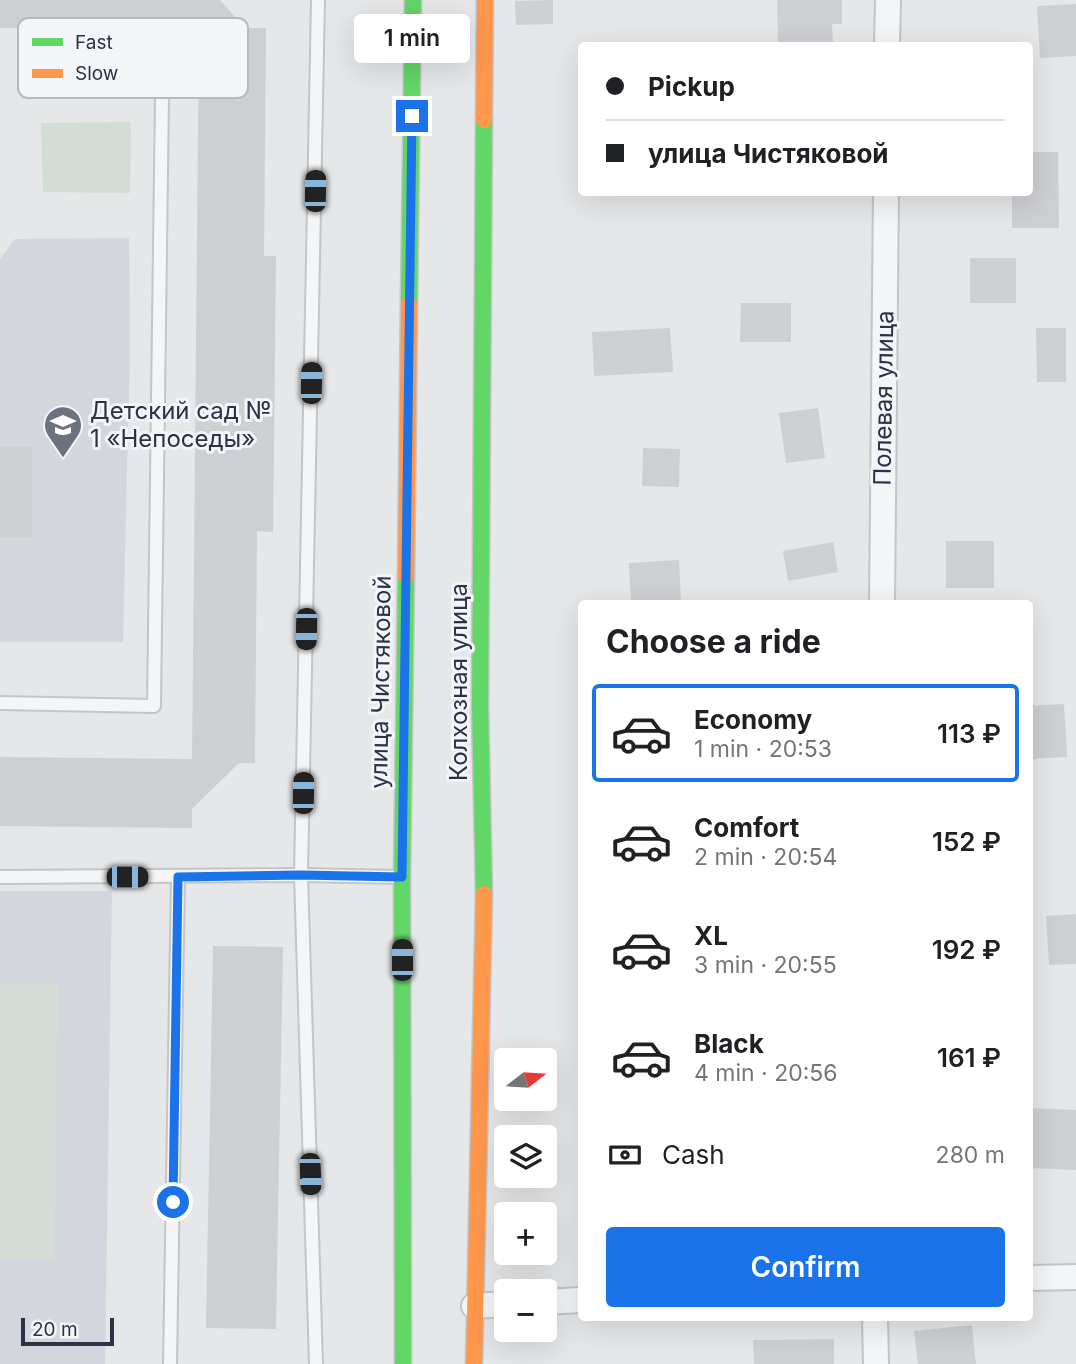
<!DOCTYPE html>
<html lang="en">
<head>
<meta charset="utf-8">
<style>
	:root { --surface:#fff; --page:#f2f2f2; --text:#202124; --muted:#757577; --line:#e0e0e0; --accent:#1a73e8 }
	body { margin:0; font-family:Inter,sans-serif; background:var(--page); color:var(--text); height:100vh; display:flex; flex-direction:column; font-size:26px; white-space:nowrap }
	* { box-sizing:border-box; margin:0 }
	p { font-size:23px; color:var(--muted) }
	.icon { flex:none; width:38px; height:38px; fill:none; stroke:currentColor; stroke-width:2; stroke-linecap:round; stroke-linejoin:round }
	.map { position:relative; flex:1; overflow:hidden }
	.side { position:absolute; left:578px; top:600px; width:455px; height:721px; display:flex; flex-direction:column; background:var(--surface); border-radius:7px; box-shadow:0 7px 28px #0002 }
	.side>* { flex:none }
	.banner { position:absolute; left:578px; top:42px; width:455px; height:154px; border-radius:7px; box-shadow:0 7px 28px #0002; display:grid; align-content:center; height:154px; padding:0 28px; background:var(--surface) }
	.needle { width:46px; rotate:73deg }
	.buttons { position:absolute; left:494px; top:1048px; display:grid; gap:14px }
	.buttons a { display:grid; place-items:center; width:63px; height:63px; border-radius:7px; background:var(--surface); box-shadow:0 7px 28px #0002; font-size:35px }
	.scale { position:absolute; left:21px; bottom:18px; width:93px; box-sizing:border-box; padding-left:7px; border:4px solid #2b3244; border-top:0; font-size:19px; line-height:24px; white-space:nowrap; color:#2b3244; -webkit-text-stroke:5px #f3f5f8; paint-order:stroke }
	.end { position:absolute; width:32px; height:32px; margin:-16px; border:9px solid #1a73e8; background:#fff; box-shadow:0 0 0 4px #fff }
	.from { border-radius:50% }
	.bubble { position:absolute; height:49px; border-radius:7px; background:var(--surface); box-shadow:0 7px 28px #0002; font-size:23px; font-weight:600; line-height:49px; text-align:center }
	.car { position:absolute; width:21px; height:42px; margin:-21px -10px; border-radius:9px; box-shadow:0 0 5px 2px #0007; background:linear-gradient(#222 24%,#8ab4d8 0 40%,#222 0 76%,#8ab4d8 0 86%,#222 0) }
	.banner b { display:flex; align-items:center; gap:24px; height:66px; font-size:26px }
	.banner b+b { border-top:2px solid var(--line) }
	.banner i { width:18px; height:18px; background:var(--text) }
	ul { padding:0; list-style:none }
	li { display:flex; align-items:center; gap:21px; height:98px; margin:0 14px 10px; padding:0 14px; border:4px solid transparent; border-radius:7px }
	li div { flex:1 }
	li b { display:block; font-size:26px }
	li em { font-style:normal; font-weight:600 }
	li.selected { border-color:var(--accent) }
	li>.icon { width:63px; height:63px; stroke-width:1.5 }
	h2 { padding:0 28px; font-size:32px; line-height:84px }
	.pay { display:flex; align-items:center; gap:18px; height:77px; padding:0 28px; font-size:26px }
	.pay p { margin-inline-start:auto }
	.action { display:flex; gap:14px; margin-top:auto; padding:14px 28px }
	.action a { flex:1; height:80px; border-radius:7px; background:var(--accent); color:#fff; font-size:28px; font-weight:600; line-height:80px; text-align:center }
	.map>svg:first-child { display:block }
</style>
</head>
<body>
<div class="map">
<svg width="1076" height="1364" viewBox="0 0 1076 1364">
	<rect width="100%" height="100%" fill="#e5e7e9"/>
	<!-- built -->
	<g fill="#d3d6dc">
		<polygon points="129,238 130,345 123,642 0,642 0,259 15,239"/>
		<polygon points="0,891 112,891 105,1364 0,1364"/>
	</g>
	<!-- green -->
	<g fill="#d4ddd5">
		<polygon points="131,122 130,193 43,192 41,123"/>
		<polygon points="0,983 58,984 54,1260 0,1259"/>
	</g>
	<!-- building -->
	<g fill="#cecfd2">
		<polygon points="0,0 220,0 245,28 266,28 264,256 276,256 273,532 257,531 255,763 239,763 192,809 192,828 0,826 0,757 192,759 199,30 0,28"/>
		<polygon points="553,0 553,24 516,25 515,1"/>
		<polygon points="777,0 842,0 842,24 832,24 833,46 778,46"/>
		<polygon points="1076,4 1076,56 1040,58 1037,6"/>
		<polygon points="1029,152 1058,152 1059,228 1012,228 1012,192 1029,192"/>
		<rect x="970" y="258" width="46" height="45"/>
		<polygon points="741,303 791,303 791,342 740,342"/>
		<polygon points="670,328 673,372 594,376 592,332"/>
		<polygon points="1036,328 1066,328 1066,382 1037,382"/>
		<polygon points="818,408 825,458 786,463 779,413"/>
		<rect x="0" y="447" width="32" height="90"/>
		<polygon points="643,448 680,449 679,487 642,486"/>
		<rect x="946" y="541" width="48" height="47"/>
		<polygon points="833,542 838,572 788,581 783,551"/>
		<polygon points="679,560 681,604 631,604 629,563"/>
		<polygon points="1064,704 1067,757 1029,759 1029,706"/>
		<polygon points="1076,914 1076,964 1049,965 1046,916"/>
		<polygon points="213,946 283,947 276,1329 206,1328"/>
		<polygon points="1029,1108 1076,1110 1076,1170 1029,1168"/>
		<polygon points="972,1325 976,1364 918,1364 914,1331"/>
		<polygon points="834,1339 834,1364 754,1364 753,1340"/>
	</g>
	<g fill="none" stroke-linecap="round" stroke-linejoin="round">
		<defs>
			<g id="lane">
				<polyline points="0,703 154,706 162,96"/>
				<polyline points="0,877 301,875 399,877"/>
				<polyline points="170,1364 178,877"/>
				<polyline points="316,1364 301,875 318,0"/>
			</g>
			<g id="street">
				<polyline points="887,46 888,0"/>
				<polyline points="882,604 886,192"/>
				<polyline points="1029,1278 1076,1277"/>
				<polyline points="544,1302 581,1300"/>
				<polyline points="474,1306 506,1304"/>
				<polyline points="875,1318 876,1364"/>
			</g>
			<g id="fast">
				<polyline points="409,304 413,0"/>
				<polyline points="484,894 480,706 484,120"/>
				<polyline points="403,1364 402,877 406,576"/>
			</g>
			<g id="slow">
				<polyline points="484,120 485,0"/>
				<polyline points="406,576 409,304"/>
				<polyline points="474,1364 484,894"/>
			</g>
		</defs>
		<!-- lane casing -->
		<use href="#lane" stroke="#c3c5c7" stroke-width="16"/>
		<!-- street casing -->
		<use href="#street" stroke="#c3c5c7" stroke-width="28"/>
		<!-- fast casing -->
		<use href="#fast" stroke="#c3c5c7" stroke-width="19"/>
		<!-- slow casing -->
		<use href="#slow" stroke="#c3c5c7" stroke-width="19"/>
		<!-- lane -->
		<use href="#lane" stroke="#f4f5f6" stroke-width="12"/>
		<!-- street -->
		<use href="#street" stroke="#f4f5f6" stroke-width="24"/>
		<!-- fast -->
		<use href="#fast" stroke="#63d668" stroke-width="16"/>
		<!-- slow -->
		<use href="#slow" stroke="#ff974d" stroke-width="16"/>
	</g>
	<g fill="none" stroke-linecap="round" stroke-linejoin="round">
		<!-- route -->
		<polyline stroke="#1a73e8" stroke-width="9" points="173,1202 178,877 301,875 402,877 412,116"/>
	</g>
	<!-- icons -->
	<defs>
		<symbol id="school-pin" viewBox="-11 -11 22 30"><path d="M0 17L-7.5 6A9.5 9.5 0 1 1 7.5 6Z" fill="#6c717e" stroke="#f3f5f8"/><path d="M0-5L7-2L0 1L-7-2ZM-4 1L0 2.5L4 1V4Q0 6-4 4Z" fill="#fff"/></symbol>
	</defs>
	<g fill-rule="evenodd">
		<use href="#school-pin" x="41" y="403" width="44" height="60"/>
	</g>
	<g text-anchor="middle" stroke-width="6" stroke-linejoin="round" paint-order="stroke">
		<!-- street labels -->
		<g font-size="24" fill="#2b3244" stroke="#f3f5f8">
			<text transform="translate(884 398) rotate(-89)" y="8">Полевая улица</text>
			<text transform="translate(381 682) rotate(-89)" y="8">улица Чистяковой</text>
			<text transform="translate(459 682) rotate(-90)" y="8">Колхозная улица</text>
		</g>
		<!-- poi labels -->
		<g font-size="24" fill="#2b3244" stroke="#f3f5f8" text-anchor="start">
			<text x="90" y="419">Детский сад №<tspan x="90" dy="28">1 «Непоседы»</tspan></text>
		</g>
	</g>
	<!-- legend -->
	<rect x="18" y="18" width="230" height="80" rx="10" fill="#f3f5f8" stroke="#b7bac2" stroke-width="2"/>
	<rect x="32" y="38" width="31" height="8" fill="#63d668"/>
	<rect x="32" y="69" width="31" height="9" fill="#ff974d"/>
	<g font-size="19" fill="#2b3244">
		<text x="75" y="49">Fast</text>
		<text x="75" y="80">Slow</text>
	</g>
</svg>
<div class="buttons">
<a><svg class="needle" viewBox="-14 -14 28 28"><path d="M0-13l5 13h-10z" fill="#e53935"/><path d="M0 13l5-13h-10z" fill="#757577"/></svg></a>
<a><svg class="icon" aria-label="layers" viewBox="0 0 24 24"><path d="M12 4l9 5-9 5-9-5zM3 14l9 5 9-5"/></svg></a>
<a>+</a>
<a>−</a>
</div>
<div class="scale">20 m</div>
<i class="end from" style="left:173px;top:1202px"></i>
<i class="end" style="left:412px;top:116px"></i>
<div class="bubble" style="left:354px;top:14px;width:116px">1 min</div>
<i class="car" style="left:315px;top:191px;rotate:1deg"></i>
<i class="car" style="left:311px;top:383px;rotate:1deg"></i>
<i class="car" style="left:306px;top:629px;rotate:181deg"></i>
<i class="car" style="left:303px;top:793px;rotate:1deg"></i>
<i class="car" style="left:127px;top:877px;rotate:90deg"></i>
<i class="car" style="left:402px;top:960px;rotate:0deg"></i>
<i class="car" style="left:310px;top:1174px;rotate:178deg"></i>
<div class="banner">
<b><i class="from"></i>Pickup</b>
<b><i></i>улица Чистяковой</b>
</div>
<section class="side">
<h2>Choose a ride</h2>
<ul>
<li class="selected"><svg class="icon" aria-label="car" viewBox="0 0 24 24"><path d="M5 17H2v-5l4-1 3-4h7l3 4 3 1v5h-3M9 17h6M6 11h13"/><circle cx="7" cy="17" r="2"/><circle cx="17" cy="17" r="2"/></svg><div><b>Economy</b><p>1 min · 20:53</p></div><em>113 ₽</em></li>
<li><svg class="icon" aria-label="car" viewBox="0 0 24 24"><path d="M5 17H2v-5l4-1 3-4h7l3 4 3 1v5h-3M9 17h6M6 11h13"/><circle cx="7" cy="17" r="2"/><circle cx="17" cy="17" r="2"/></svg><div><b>Comfort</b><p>2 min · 20:54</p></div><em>152 ₽</em></li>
<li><svg class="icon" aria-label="car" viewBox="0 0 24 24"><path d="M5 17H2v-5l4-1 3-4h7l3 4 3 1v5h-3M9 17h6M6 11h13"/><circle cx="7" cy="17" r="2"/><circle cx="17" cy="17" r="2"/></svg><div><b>XL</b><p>3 min · 20:55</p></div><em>192 ₽</em></li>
<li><svg class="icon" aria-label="car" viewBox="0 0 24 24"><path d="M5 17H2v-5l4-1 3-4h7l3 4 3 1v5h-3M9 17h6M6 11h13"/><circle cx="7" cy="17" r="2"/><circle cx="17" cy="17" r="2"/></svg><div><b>Black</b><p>4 min · 20:56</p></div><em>161 ₽</em></li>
</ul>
<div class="pay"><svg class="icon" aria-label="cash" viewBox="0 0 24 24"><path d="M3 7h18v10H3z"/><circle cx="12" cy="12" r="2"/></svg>Cash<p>280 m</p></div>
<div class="action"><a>Confirm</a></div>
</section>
</div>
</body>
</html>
